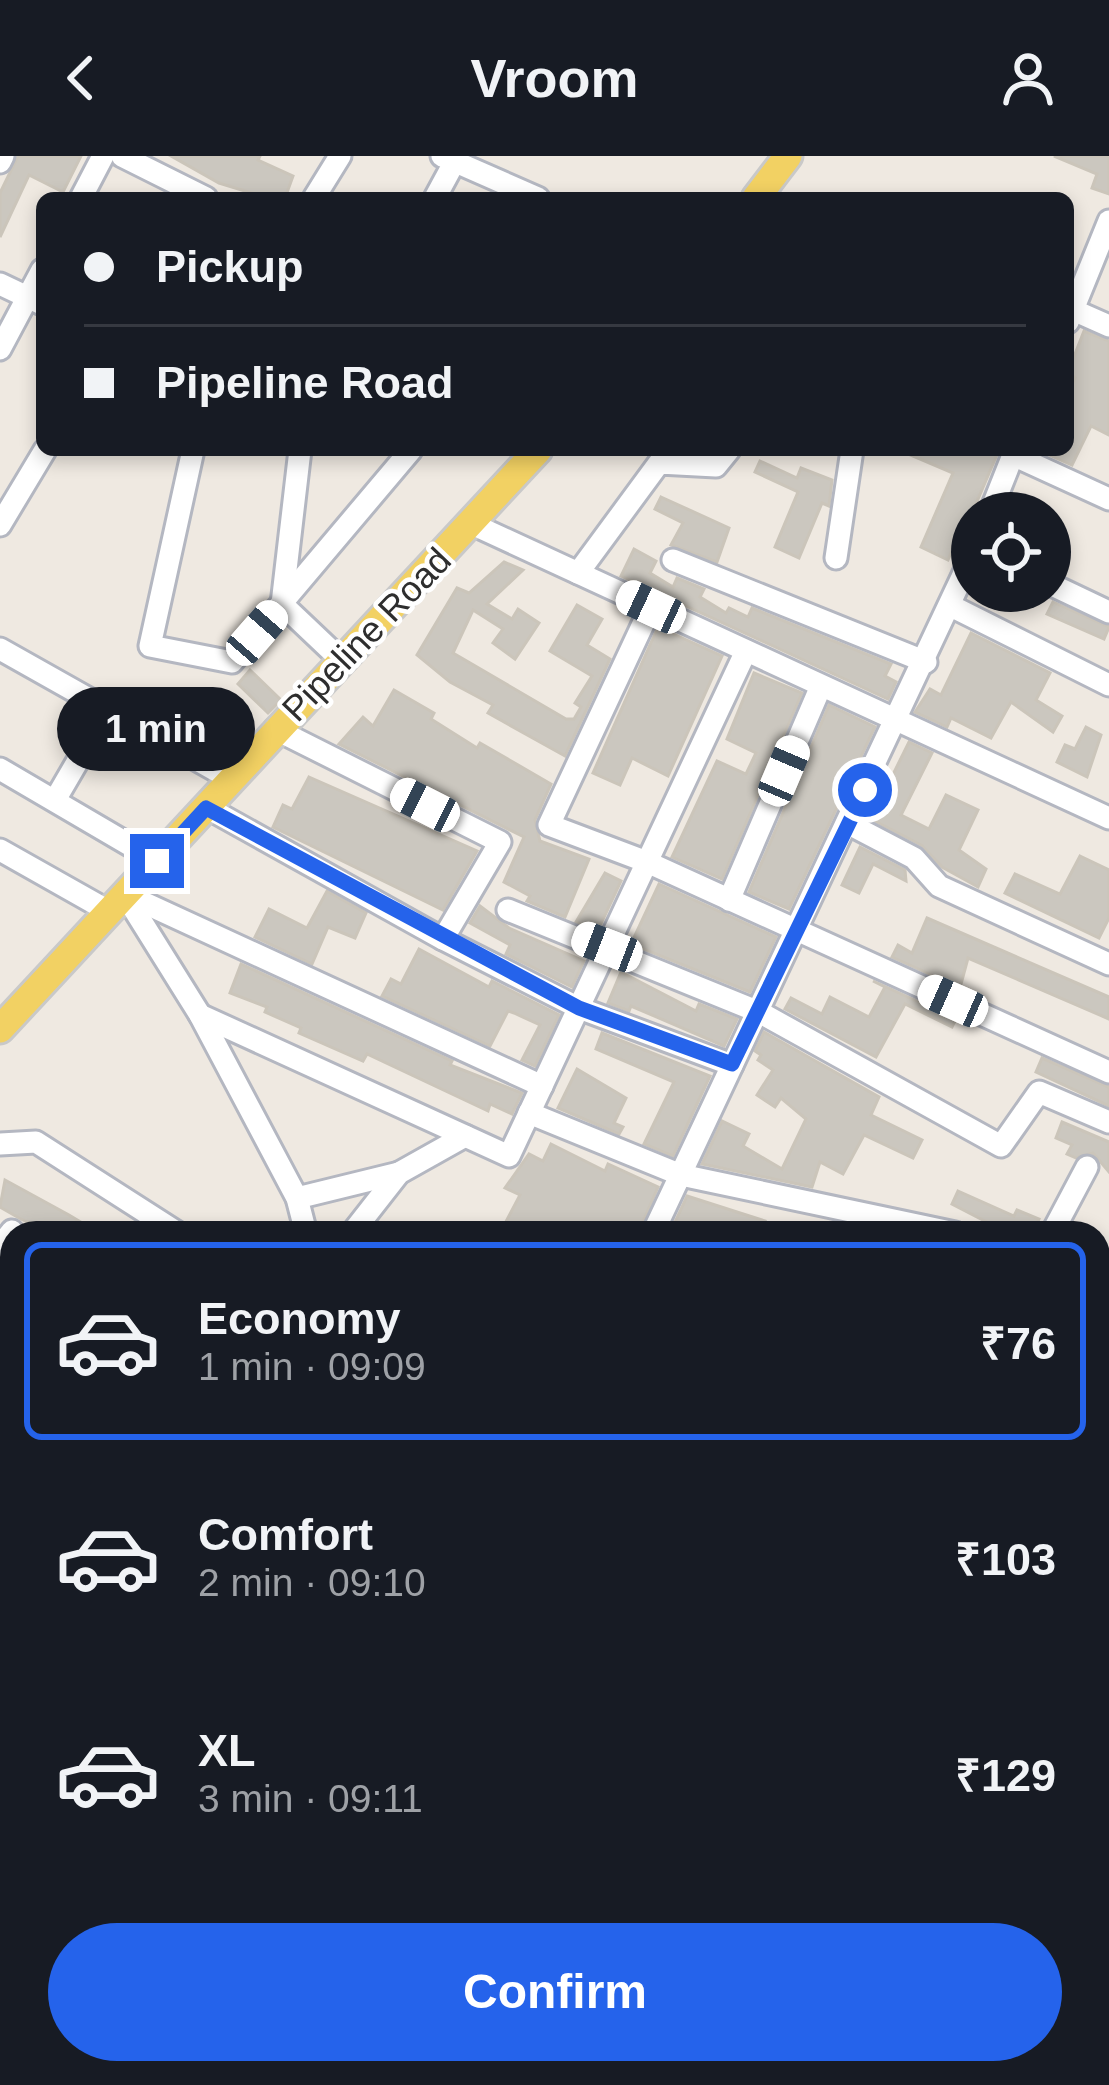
<!DOCTYPE html>
<html lang="en">
<head>
<meta charset="utf-8">
<style>
	:root { --surface:#171b24; --page:#242831; --text:#f1f3f6; --muted:#9ea1a6; --line:#363941; --accent:#2563eb }
	body { margin:0; font-family:Arial,sans-serif; background:var(--page); color:var(--text); height:100vh; display:flex; flex-direction:column; font-size:45px; white-space:nowrap }
	* { box-sizing:border-box; margin:0 }
	p { font-size:39px; color:var(--muted) }
	.icon { flex:none; width:66px; height:66px; fill:none; stroke:currentColor; stroke-width:2; stroke-linecap:round; stroke-linejoin:round }
	.map { position:relative; flex:1; overflow:hidden }
	.panel { position:absolute; left:0px; top:1065px; width:1110px; height:864px; display:flex; flex-direction:column; background:var(--surface); border-radius:36px 36px 0 0; box-shadow:0 6px 18px #0003 }
	.panel>* { flex:none }
	.hud { position:absolute; left:36px; top:36px; width:1038px; height:264px; border-radius:18px; box-shadow:0 6px 18px #0003; display:grid; align-content:center; height:264px; padding:0 48px; background:var(--surface) }
	.buttons { position:absolute; left:951px; top:336px; display:grid; gap:24px }
	.buttons a { display:grid; place-items:center; width:120px; height:120px; border-radius:50%; background:var(--surface); box-shadow:0 6px 18px #0003; font-size:60px }
	.end { position:absolute; width:54px; height:54px; margin:-27px; border:15px solid #2563eb; background:#fff; box-shadow:0 0 0 6px #fff }
	.from { border-radius:50% }
	.bubble { position:absolute; height:84px; border-radius:42px; background:var(--surface); box-shadow:0 6px 18px #0003; font-size:39px; font-weight:700; line-height:84px; text-align:center }
	.car { position:absolute; width:36px; height:72px; margin:-36px -18px; border-radius:15px; box-shadow:0 0 9px 3px #0007; background:linear-gradient(#fff 24%,#345 0 40%,#fff 0 76%,#345 0 86%,#fff 0) }
	.hud b { display:flex; align-items:center; gap:42px; height:114px; font-size:45px }
	.hud b+b { border-top:3px solid var(--line) }
	.hud i { width:30px; height:30px; background:var(--text) }
	ul { padding:21px 0 0; list-style:none }
	li { display:flex; align-items:center; gap:36px; height:198px; margin:0 24px 18px; padding:0 24px; border:6px solid transparent; border-radius:18px }
	li div { flex:1 }
	li b { display:block; font-size:45px }
	li em { font-style:normal; font-weight:700 }
	li.selected { border-color:var(--accent) }
	li>.icon { width:108px; height:108px; stroke-width:1.5 }
	.action { display:flex; gap:24px; margin-top:auto; padding:24px 48px }
	.action a { flex:1; height:138px; border-radius:72px; background:var(--accent); color:#fff; font-size:48px; font-weight:700; line-height:138px; text-align:center }
	header { display:flex; justify-content:space-between; align-items:center; height:156px; padding:0 48px; background:var(--surface); font-size:54px; font-weight:700 }
	.map>svg:first-child { display:block }
</style>
</head>
<body>
<header><svg class="icon" aria-label="back" viewBox="0 0 24 24"><path d="M15 5l-7 7 7 7"/></svg>Vroom<svg class="icon" aria-label="person" viewBox="0 0 24 24"><circle cx="12" cy="8" r="4"/><path d="M4 21q1-7 8-7t8 7"/></svg></header>
<div class="map">
<svg width="1109" height="1929" viewBox="0 0 1109 1929">
	<rect width="100%" height="100%" fill="#efe9e1"/>
	<!-- building -->
	<g fill="#cbc7bf" stroke="#cbc5ba" stroke-width="3">
		<polygon points="18,0 81,0 63,36 29,19 0,81 0,37"/>
		<polygon points="171,0 260,0 258,4 293,20 285,42 268,42 219,27"/>
		<polygon points="1054,0 1109,0 1109,38 1092,32 1097,18"/>
		<polygon points="1084,175 1109,185 1109,279 1091,270 1072,309 1038,294 1068,294 1068,237 1075,222 1068,216"/>
		<polygon points="899,294 999,294 972,357 969,385 954,390 948,404 921,391 953,317"/>
		<polygon points="760,305 797,322 801,312 832,324 829,350 822,347 799,402 775,391 798,336 755,316"/>
		<polygon points="661,341 729,372 717,406 671,389 683,367 655,353"/>
		<polygon points="634,393 656,405 650,417 673,431 677,422 704,433 700,441 726,457 729,452 748,461 752,452 891,508 885,520 896,526 888,543 621,420"/>
		<polygon points="504,406 523,414 487,448 512,463 518,453 539,467 515,503 493,487 503,473 473,454 453,497 566,563 574,563 581,551 575,547 592,520 550,495 577,449 602,463 587,489 610,503 565,600 488,557 493,549 450,526 417,499 457,432 469,437"/>
		<polygon points="1053,446 1109,471 1104,483 1047,458"/>
		<polygon points="658,471 722,500 668,620 632,602 620,629 593,617"/>
		<polygon points="971,477 1050,517 1036,544 1062,560 1053,576 1011,546 991,582 951,562 947,571 915,556 930,533 941,539"/>
		<polygon points="250,514 281,544 268,557 238,528"/>
		<polygon points="754,517 802,537 722,723 672,701 717,605 746,618 756,597 727,583"/>
		<polygon points="394,534 434,557 431,563 477,592 480,587 551,628 535,664 540,685 589,703 565,761 527,745 530,740 504,726 524,681 339,588 363,561 373,570"/>
		<polygon points="829,549 875,571 789,753 749,736"/>
		<polygon points="1086,571 1101,579 1087,621 1057,606 1065,589 1075,593"/>
		<polygon points="909,586 932,597 901,659 929,673 946,639 978,654 959,694 986,713 978,731 942,711 921,689 871,663"/>
		<polygon points="309,621 477,695 443,754 273,671 283,649 292,653"/>
		<polygon points="860,691 905,714 906,725 873,708 859,737 842,729"/>
		<polygon points="1080,700 1109,714 1109,762 1099,782 1005,737 1015,718 1060,738"/>
		<polygon points="605,717 621,725 598,774 576,766"/>
		<polygon points="659,728 776,781 750,836 631,788"/>
		<polygon points="327,735 366,757 355,782 328,771 312,808 255,781 269,753 307,772"/>
		<polygon points="480,750 509,772 584,805 572,831 506,798 510,789 470,767"/>
		<polygon points="927,762 1109,841 1109,863 968,802 960,832 892,801 898,789 912,797"/>
		<polygon points="419,793 489,831 492,825 559,859 535,910 522,904 540,869 514,857 508,855 490,890 382,840 391,823 401,828"/>
		<polygon points="241,808 452,905 450,909 522,937 512,958 490,948 488,955 367,898 363,905 299,877 301,872 265,856 267,851 230,837"/>
		<polygon points="621,816 696,855 699,848 737,863 724,890 631,850 629,855 608,847"/>
		<polygon points="873,825 956,863 952,871 905,848 876,901 785,853 791,842 822,858 830,841 869,861 885,831"/>
		<polygon points="764,876 879,941 871,959 922,984 913,1002 864,979 843,1018 820,1006 812,1031 702,1008 722,965 749,978 743,990 782,1013 806,963 781,942 775,951 757,939 773,914 758,904 761,899 755,895"/>
		<polygon points="602,877 710,920 673,1000 644,988 674,926 596,893"/>
		<polygon points="1042,902 1109,931 1109,950 1036,916"/>
		<polygon points="577,913 626,942 614,967 623,971 619,978 558,952"/>
		<polygon points="1062,966 1109,986 1109,1016 1093,997 1076,1002 1067,998 1072,989 1056,982"/>
		<polygon points="551,988 605,1015 608,1008 658,1031 638,1077 596,1077 575,1068 570,1077 500,1077 520,1039 505,1032 529,998 543,1005"/>
		<polygon points="5,1024 69,1059 99,1077 50,1077 19,1062 0,1051"/>
		<polygon points="958,1035 1014,1060 1017,1054 1039,1063 1033,1077 1008,1077 952,1048"/>
		<polygon points="687,1040 765,1065 760,1077 729,1077 701,1069 698,1077 670,1077"/>
	</g>
	<g fill="none" stroke-linecap="round" stroke-linejoin="round">
		<defs>
			<g id="minor">
				<polyline points="122,0 206,42"/>
				<polyline points="442,0 538,42"/>
				<polyline points="0,6 3,0"/>
				<polyline points="81,42 103,0"/>
				<polyline points="314,42 340,0"/>
				<polyline points="435,42 455,5"/>
				<polyline points="0,128 42,148"/>
				<polyline points="1073,154 1109,170"/>
				<polyline points="1068,166 1109,65"/>
				<polyline points="0,193 42,114"/>
				<polyline points="193,294 150,490 232,506 411,294"/>
				<polyline points="300,294 282,448 340,503"/>
				<polyline points="1013,299 1109,343"/>
				<polyline points="990,357 1015,294"/>
				<polyline points="472,368 1109,662"/>
				<polyline points="0,369 45,294"/>
				<polyline points="836,402 852,294"/>
				<polyline points="673,404 926,506"/>
				<polyline points="578,417 659,307 716,310 729,294"/>
				<polyline points="1050,428 1109,456"/>
				<polyline points="651,451 549,669 647,706 1109,916"/>
				<polyline points="953,451 1109,529"/>
				<polyline points="0,493 231,623"/>
				<polyline points="275,573 500,686 443,783 579,852 732,909"/>
				<polyline points="0,613 157,705"/>
				<polyline points="55,644 108,553"/>
				<polyline points="206,651 443,783"/>
				<polyline points="849,668 914,702 939,730 1109,808"/>
				<polyline points="0,694 110,756"/>
				<polyline points="125,738 542,930"/>
				<polyline points="125,739 200,859 297,1042 306,1077"/>
				<polyline points="729,744 821,530"/>
				<polyline points="508,754 759,856 1001,990 1039,936 1109,966"/>
				<polyline points="200,859 509,1000 746,495"/>
				<polyline points="529,957 681,1019 955,1077"/>
				<polyline points="0,988 36,986 178,1077"/>
				<polyline points="297,1042 399,1017"/>
				<polyline points="352,1077 399,1017 465,980"/>
				<polyline points="653,1077 972,400"/>
				<polyline points="1052,1077 1087,1011"/>
				<polyline points="0,1090 12,1075"/>
				<polyline points="0,1171 12,1177"/>
				<polyline points="0,1411 12,1418"/>
				<polyline points="1098,1436 1109,1440"/>
				<polyline points="0,1512 12,1485"/>
				<polyline points="0,1550 12,1556"/>
				<polyline points="0,1692 12,1698"/>
				<polyline points="1098,1740 1109,1715"/>
				<polyline points="0,1815 12,1820"/>
				<polyline points="1098,1832 1109,1836"/>
				<polyline points="126,1917 151,1929"/>
				<polyline points="436,1917 460,1929"/>
				<polyline points="610,1917 632,1929"/>
				<polyline points="1019,1917 1048,1929"/>
				<polyline points="61,1929 67,1917"/>
				<polyline points="272,1929 277,1917"/>
				<polyline points="316,1929 322,1917"/>
				<polyline points="529,1929 536,1917"/>
				<polyline points="973,1929 979,1917"/>
			</g>
			<g id="major">
				<polyline points="756,42 788,0"/>
				<polyline points="0,873 538,294"/>
			</g>
		</defs>
		<!-- minor casing -->
		<use href="#minor" stroke="#b4b7c1" stroke-width="27"/>
		<!-- major casing -->
		<use href="#major" stroke="#c9c9c9" stroke-width="33"/>
		<!-- minor -->
		<use href="#minor" stroke="#fff" stroke-width="21"/>
		<!-- major -->
		<use href="#major" stroke="#f2d163" stroke-width="27"/>
	</g>
	<g fill="none" stroke-linecap="round" stroke-linejoin="round">
		<!-- route -->
		<polyline stroke="#2563eb" stroke-width="15" points="157,705 206,652 579,852 732,908 865,634"/>
	</g>
	<g text-anchor="middle" stroke-width="9" stroke-linejoin="round" paint-order="stroke">
		<!-- street labels -->
		<g font-size="36" fill="#2e2e2e" stroke="#fff">
			<text transform="translate(366 478) rotate(-46)" y="13">Pipeline Road</text>
		</g>
	</g>
</svg>
<div class="buttons">
<a><svg class="icon" aria-label="locate" viewBox="0 0 24 24"><circle cx="12" cy="12" r="6"/><path d="M12 2v4M12 18v4M2 12h4M18 12h4"/></svg></a>
</div>
<i class="end from" style="left:865px;top:634px"></i>
<i class="end" style="left:157px;top:705px"></i>
<div class="bubble" style="left:57px;top:531px;width:198px">1 min</div>
<i class="car" style="left:651px;top:451px;rotate:295deg"></i>
<i class="car" style="left:257px;top:477px;rotate:41deg"></i>
<i class="car" style="left:784px;top:615px;rotate:23deg"></i>
<i class="car" style="left:425px;top:649px;rotate:297deg"></i>
<i class="car" style="left:607px;top:791px;rotate:291deg"></i>
<i class="car" style="left:953px;top:845px;rotate:294deg"></i>
<div class="hud">
<b><i class="from"></i>Pickup</b>
<b><i></i>Pipeline Road</b>
</div>
<section class="panel">
<ul>
<li class="selected"><svg class="icon" aria-label="car" viewBox="0 0 24 24"><path d="M5 17H2v-5l4-1 3-4h7l3 4 3 1v5h-3M9 17h6M6 11h13"/><circle cx="7" cy="17" r="2"/><circle cx="17" cy="17" r="2"/></svg><div><b>Economy</b><p>1 min · 09:09</p></div><em>₹76</em></li>
<li><svg class="icon" aria-label="car" viewBox="0 0 24 24"><path d="M5 17H2v-5l4-1 3-4h7l3 4 3 1v5h-3M9 17h6M6 11h13"/><circle cx="7" cy="17" r="2"/><circle cx="17" cy="17" r="2"/></svg><div><b>Comfort</b><p>2 min · 09:10</p></div><em>₹103</em></li>
<li><svg class="icon" aria-label="car" viewBox="0 0 24 24"><path d="M5 17H2v-5l4-1 3-4h7l3 4 3 1v5h-3M9 17h6M6 11h13"/><circle cx="7" cy="17" r="2"/><circle cx="17" cy="17" r="2"/></svg><div><b>XL</b><p>3 min · 09:11</p></div><em>₹129</em></li>
</ul>
<div class="action"><a>Confirm</a></div>
</section>
</div>
</body>
</html>
